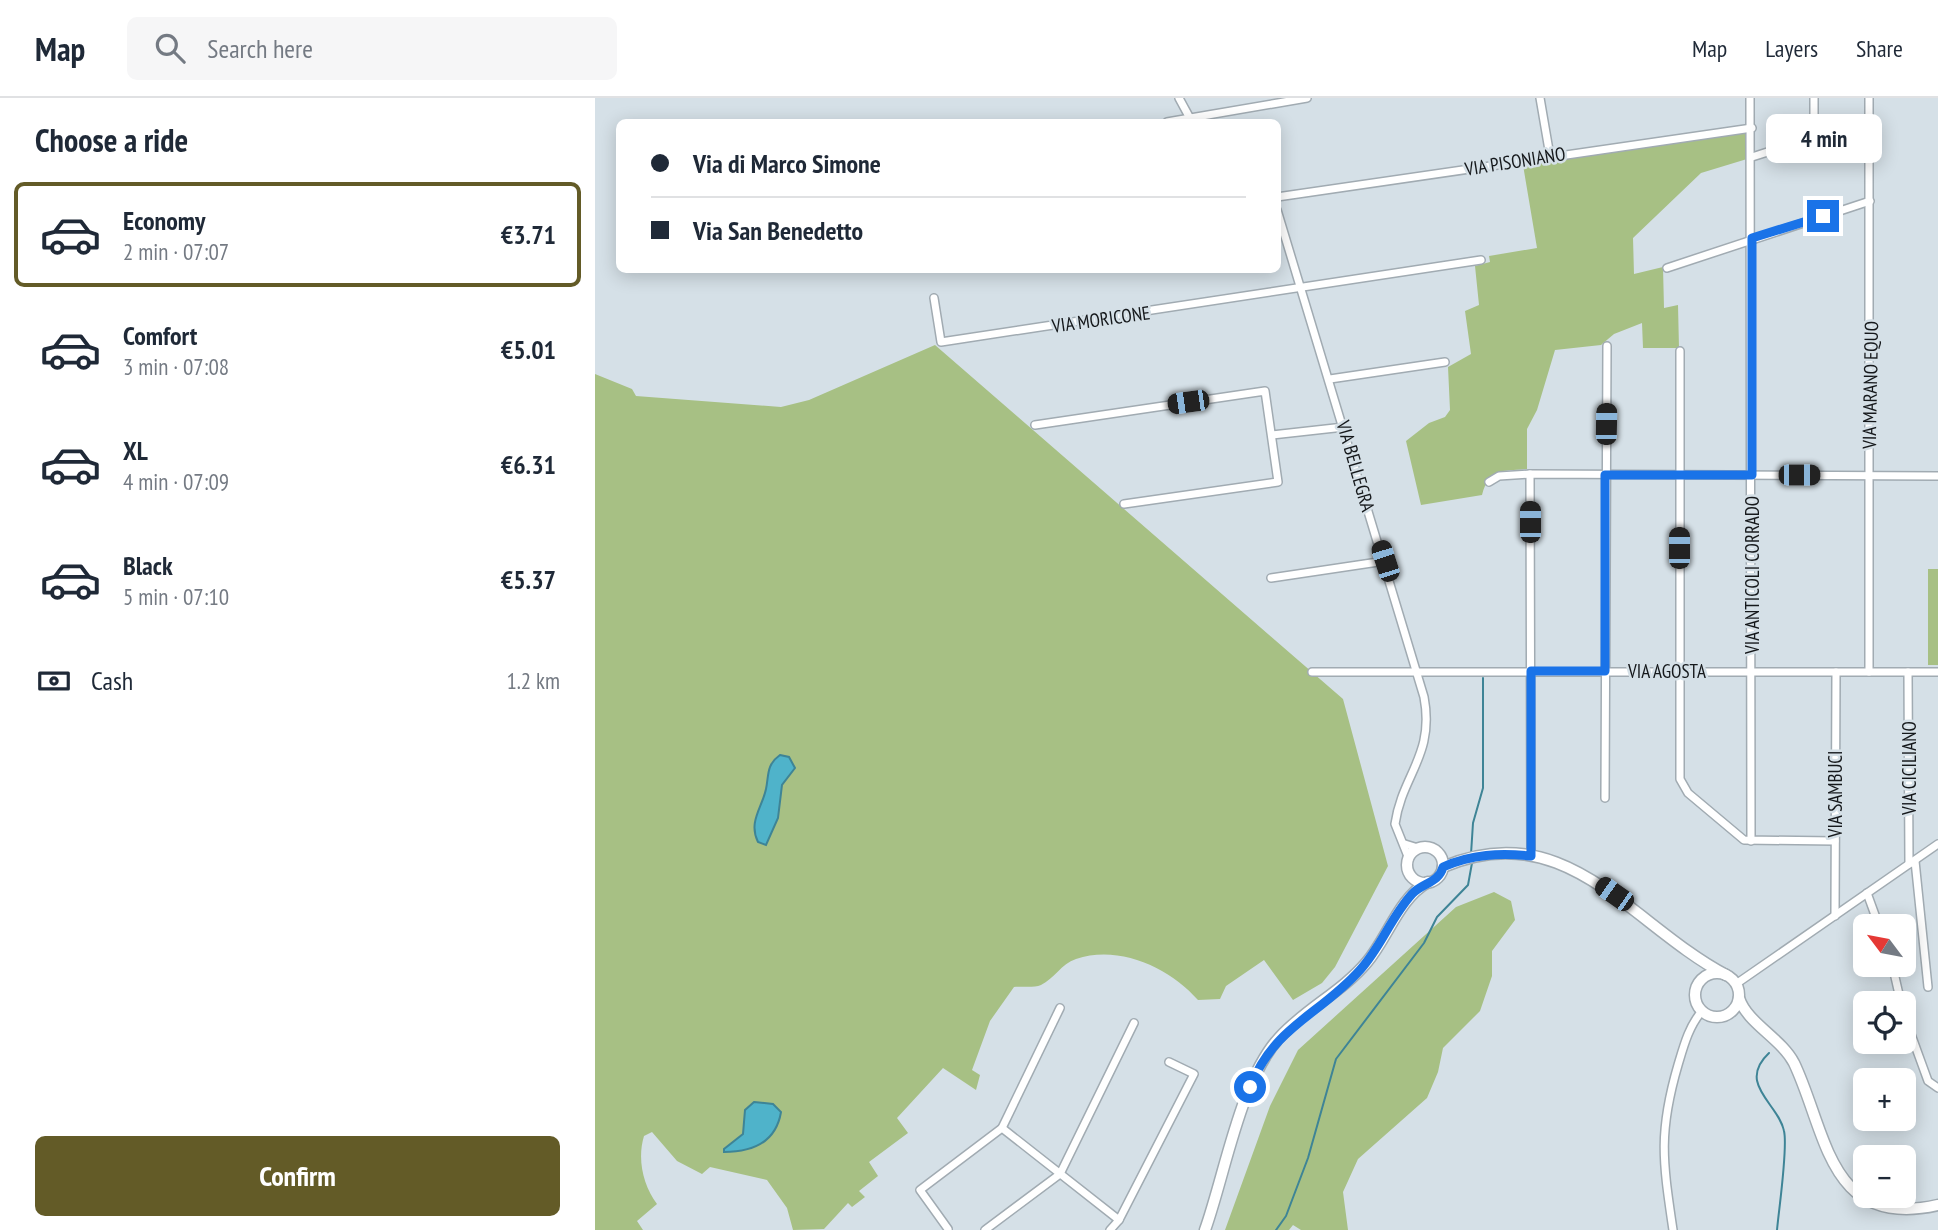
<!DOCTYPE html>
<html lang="en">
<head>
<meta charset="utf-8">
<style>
	:root { --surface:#fff; --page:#f6f6f7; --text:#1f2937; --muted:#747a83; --line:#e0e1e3; --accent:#635b27 }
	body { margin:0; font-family:"PT Sans Narrow",sans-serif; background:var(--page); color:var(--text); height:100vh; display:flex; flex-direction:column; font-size:26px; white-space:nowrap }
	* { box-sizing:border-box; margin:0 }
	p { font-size:23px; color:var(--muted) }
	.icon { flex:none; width:38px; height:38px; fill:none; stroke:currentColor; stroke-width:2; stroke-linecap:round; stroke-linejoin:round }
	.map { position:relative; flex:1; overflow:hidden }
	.panel { display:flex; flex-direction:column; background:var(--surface); width:595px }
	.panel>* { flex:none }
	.banner { position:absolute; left:21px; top:21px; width:665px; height:154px; border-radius:10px; box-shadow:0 4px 18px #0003; display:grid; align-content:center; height:154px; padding:0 35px; background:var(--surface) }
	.needle { width:46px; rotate:302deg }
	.buttons { position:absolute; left:1258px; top:816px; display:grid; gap:14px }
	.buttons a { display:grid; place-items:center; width:63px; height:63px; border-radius:10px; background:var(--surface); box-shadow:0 4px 18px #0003; font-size:35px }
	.end { position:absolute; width:32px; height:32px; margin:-16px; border:9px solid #1a73e8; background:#fff; box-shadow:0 0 0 4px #fff }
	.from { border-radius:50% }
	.bubble { position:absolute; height:49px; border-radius:10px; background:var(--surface); box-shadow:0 4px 18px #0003; font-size:23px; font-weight:800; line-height:49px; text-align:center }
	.car { position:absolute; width:21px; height:42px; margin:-21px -10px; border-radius:9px; box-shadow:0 0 5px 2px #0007; background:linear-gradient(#222 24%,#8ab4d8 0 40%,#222 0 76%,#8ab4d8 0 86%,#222 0) }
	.banner b { display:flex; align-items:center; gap:24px; height:66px; font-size:26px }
	.banner b+b { border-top:2px solid var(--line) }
	.banner i { width:18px; height:18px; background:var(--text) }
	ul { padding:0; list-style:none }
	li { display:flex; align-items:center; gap:21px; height:105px; margin:0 14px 10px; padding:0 21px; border:4px solid transparent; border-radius:10px }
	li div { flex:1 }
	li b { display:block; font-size:26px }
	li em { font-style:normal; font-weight:800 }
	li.on { border-color:var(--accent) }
	li>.icon { width:63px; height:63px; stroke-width:1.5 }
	h2 { padding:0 35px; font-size:32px; line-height:84px }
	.pay { display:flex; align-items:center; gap:18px; height:77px; padding:0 35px; font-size:26px }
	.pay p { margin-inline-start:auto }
	.action { display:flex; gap:14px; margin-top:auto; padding:14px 35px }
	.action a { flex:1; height:80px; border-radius:10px; background:var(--accent); color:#fff; font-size:28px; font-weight:800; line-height:80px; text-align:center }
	header { display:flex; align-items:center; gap:42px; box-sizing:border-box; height:98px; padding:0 35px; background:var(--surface); border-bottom:2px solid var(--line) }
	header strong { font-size:33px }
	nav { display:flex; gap:38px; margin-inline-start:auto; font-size:24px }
	.search { width:490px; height:63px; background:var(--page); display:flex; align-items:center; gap:18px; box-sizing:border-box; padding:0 24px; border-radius:10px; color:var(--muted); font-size:26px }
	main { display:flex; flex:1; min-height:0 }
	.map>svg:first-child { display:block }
</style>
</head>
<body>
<header>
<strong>Map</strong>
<div class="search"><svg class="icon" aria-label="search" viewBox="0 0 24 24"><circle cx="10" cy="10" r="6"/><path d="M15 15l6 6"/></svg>Search here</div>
<nav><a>Map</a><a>Layers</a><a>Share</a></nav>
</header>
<main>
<section class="panel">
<h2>Choose a ride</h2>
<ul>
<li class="on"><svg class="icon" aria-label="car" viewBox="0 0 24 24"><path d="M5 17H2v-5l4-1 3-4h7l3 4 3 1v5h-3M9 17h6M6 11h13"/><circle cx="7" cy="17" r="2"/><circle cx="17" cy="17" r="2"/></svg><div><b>Economy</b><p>2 min · 07:07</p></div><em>€3.71</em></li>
<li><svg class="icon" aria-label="car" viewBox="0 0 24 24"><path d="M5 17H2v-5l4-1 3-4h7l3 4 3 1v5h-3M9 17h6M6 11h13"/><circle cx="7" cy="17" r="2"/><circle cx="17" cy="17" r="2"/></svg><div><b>Comfort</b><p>3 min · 07:08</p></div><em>€5.01</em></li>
<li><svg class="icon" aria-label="car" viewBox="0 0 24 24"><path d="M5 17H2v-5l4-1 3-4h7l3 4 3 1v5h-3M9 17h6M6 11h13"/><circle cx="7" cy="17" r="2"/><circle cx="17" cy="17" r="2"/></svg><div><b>XL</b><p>4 min · 07:09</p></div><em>€6.31</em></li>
<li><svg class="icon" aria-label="car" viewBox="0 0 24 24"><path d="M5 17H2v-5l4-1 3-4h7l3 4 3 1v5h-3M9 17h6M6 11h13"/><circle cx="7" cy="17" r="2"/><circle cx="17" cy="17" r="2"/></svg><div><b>Black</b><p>5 min · 07:10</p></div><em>€5.37</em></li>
</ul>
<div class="pay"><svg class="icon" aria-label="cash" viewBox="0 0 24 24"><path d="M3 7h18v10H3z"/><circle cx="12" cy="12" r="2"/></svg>Cash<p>1.2 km</p></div>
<div class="action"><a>Confirm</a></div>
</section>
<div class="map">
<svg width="1343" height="1132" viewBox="0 0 1343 1132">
	<rect width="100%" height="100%" fill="#d5e0e7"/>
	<!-- green -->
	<g fill="#a7c084">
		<path d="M1150,35L1152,61L1106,75L1038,140L1039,176L1068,169L1069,210L1083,207L1084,250H1048L1047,225L1019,236L1006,247L960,252L942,312L932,331V371C906,374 895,369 887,397L826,407L811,343L834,325L850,319L855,312L853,269L876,256L870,213L884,207L880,168L895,164L894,158L942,150L928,67Z"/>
		<path d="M340,247L748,601L793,768L740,869L727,885L698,902L669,862L631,888L625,901L603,902C575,870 524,846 481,861C466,866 459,881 446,887C439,890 427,888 419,889L395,923L377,972L385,977L381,992L348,970L302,1020L313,1035L274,1064L283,1078L264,1093L270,1099L257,1109L253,1105L229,1131L198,1132L192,1110L172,1082L115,1069L107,1076L82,1063L57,1034L49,1038C42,1061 48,1087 62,1106L42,1123L48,1132H0V276L37,291L41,298L186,309L214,302Z"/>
		<rect x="1333" y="471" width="10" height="96"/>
		<polygon points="899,794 916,803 920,822 897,853 897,878 885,913 848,950 843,974 832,1000 763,1061 748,1094 753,1132 706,1132 698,1127 694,1132 630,1132 675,1008 703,952 861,809"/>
	</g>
	<!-- water -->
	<g fill="#4fb3ca" stroke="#3e8496" stroke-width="2">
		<path d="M185,657L194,659L200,670L187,687L183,720L171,747L163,744C153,724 167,710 171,691C174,677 171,667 185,657Z"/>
		<path d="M159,1004L178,1006L186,1014C181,1044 158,1054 129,1054V1051L148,1036L150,1012Z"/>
	</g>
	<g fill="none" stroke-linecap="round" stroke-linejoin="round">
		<!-- stream -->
		<g stroke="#3e8496" stroke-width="2">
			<polyline points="876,756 878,725 888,690 888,580"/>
			<path d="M1174,955C1141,986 1184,1006 1189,1033C1193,1050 1184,1110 1182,1132"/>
			<polyline points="681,1132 691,1118 713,1060 741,961 829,845 842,819 873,787 877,765"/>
		</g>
		<defs>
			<g id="street">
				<polyline points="584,0 597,24"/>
				<polyline points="945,0 955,58"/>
				<polyline points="1155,0 1156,743"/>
				<polyline points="1274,0 1274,574"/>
				<polyline points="572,24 712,0"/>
				<polyline points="1157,59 1219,39 1219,0"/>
				<polyline points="682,99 1157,30"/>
				<path d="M682,112L829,599C840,657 807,677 800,726L814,761"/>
				<polyline points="1072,170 1275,103"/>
				<polyline points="339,200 346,244 886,162"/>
				<polyline points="1085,253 1085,681 1093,695 1149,742 1240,743"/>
				<polyline points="735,281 850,264"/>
				<polyline points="440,327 670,293 683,384 529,406"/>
				<polyline points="677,337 749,329"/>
				<polyline points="935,376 936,757"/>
				<polyline points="894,384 904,378 935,376 1343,378"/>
				<polyline points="676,480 790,463"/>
				<polyline points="717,574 1343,574"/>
				<polyline points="1313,574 1314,766"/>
				<polyline points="1010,700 1012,248"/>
				<polyline points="810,746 823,750"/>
				<polyline points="1320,763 1333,889"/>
				<polyline points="1272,795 1284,828"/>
				<polyline points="1240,818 1241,574"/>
				<polyline points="1297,866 1306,905"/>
				<polyline points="1141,886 1343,746"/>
				<polyline points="1309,917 1333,983 1343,990"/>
				<polyline points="407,1030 465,910"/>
				<polyline points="524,1122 599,976 574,964"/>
				<polyline points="353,1131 325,1092 407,1030 524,1122 515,1132"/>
				<polyline points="390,1132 465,1076 539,925"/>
				<path d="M1078,1132C1068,1064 1063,1035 1083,967C1089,947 1094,928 1107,913"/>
			</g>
			<g id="secondary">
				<circle cx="830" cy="767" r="18"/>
				<path d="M848,769C971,716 1036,827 1131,877"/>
				<circle cx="1122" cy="897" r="22"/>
				<path d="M1144,900C1152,925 1186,940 1199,965C1232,1034 1233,1132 1343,1107"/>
				<path d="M610,1132C630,1076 645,983 684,940C710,911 747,894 772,864C793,839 804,800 833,784"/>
			</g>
		</defs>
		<!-- street casing -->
		<use href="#street" stroke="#a1abb2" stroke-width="10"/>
		<!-- secondary casing -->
		<use href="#secondary" stroke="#a1abb2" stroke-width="13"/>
		<!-- street -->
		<use href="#street" stroke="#fff" stroke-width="7"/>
		<!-- secondary -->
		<use href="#secondary" stroke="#fff" stroke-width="10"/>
	</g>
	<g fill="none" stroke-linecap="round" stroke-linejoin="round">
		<!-- route -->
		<path stroke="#1a73e8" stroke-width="9" d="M655,989C681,926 724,918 765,872C786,849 796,819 817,796C827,785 844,785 848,769C877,756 905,755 936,758V573H1010V377H1157V140L1228,118"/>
	</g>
	<g text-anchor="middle" stroke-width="5" stroke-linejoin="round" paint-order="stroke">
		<!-- street labels -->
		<g font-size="19" fill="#15181b" stroke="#d5e0e7">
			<text transform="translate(920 63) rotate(-9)" y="7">VIA PISONIANO</text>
			<text transform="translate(506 221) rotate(-8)" y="7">VIA MORICONE</text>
			<text transform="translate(1275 287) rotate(-89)" y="7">VIA MARANO EQUO</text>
			<text transform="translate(761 368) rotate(74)" y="7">VIA BELLEGRA</text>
			<text transform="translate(1157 477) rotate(-90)" y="7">VIA ANTICOLI CORRADO</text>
			<text x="1072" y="580">VIA AGOSTA</text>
			<text transform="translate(1314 670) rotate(-90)" y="7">VIA CICILIANO</text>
			<text transform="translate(1240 696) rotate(-90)" y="7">VIA SAMBUCI</text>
		</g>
	</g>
</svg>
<div class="buttons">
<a><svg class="needle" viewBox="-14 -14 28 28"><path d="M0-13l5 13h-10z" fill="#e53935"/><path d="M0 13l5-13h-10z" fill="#747a83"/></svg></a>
<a><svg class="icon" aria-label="locate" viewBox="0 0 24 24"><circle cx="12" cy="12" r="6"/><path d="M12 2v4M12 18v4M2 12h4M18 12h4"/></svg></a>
<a>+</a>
<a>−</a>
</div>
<i class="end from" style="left:655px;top:989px"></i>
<i class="end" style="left:1228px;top:118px"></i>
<div class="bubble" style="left:1171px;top:16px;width:116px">4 min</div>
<i class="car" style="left:593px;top:304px;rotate:262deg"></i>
<i class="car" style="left:1011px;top:326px;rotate:1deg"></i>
<i class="car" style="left:1204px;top:377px;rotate:90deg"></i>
<i class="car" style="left:935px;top:424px;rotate:0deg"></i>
<i class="car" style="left:1084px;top:450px;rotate:0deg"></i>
<i class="car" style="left:790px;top:463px;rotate:342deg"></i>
<i class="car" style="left:1019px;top:796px;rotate:305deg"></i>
<div class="banner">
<b><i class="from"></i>Via di Marco Simone</b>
<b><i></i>Via San Benedetto</b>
</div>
</div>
</main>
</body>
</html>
